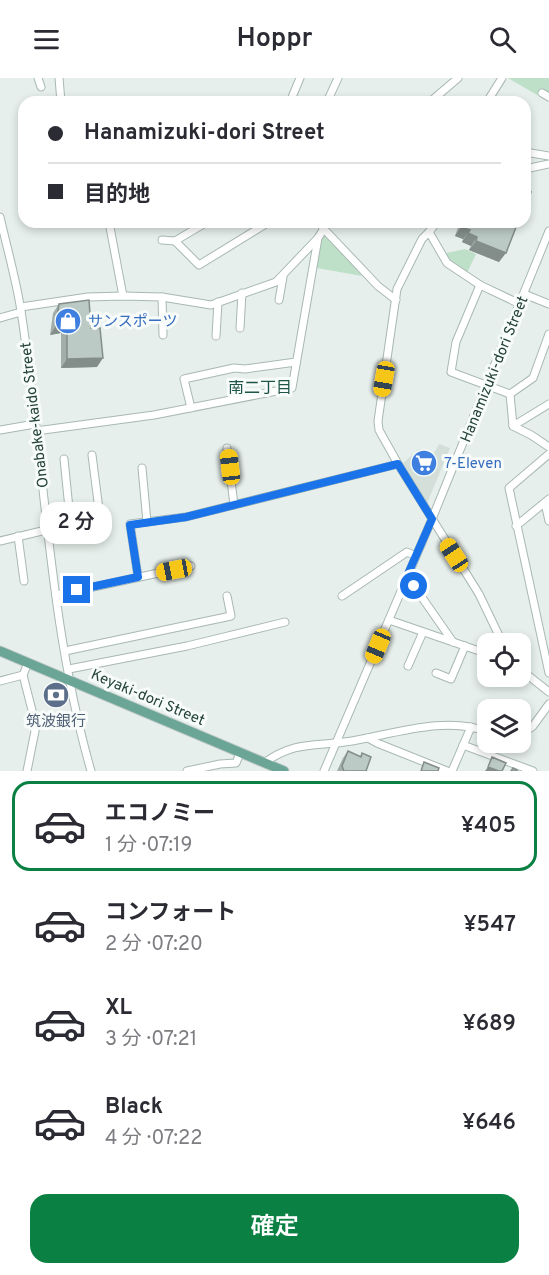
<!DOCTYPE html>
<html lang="ja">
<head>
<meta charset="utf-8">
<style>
	:root { --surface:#fff; --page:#f7f7f7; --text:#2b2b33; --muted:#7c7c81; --line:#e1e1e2; --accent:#0b8043 }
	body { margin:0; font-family:Overpass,"Noto Sans JP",sans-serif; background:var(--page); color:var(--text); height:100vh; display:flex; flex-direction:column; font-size:22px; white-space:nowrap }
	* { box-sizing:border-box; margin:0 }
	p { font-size:20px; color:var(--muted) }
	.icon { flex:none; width:33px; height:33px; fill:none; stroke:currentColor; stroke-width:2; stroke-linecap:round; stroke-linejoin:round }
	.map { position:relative; height:693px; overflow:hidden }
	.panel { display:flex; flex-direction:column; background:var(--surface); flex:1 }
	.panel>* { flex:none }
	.guide { position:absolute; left:18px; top:18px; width:513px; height:132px; border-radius:18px; box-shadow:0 3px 9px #0003; display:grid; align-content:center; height:132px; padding:0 30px; background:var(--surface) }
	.fabs { position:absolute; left:477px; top:555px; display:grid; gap:12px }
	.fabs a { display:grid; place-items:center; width:54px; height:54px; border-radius:12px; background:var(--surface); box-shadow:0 3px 9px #0003; font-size:30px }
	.end { position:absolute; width:27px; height:27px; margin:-14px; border:8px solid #1a73e8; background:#fff; box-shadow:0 0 0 3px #fff }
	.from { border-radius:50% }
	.bubble { position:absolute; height:42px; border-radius:18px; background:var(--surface); box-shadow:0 3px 9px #0003; font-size:20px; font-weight:600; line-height:42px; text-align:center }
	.car { position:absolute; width:18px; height:36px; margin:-18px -9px; border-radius:8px; box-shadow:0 0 4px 2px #0007; background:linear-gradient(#f5c518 24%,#345 0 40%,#f5c518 0 76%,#345 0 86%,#f5c518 0) }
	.guide b { display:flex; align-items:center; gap:21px; height:57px; font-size:22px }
	.guide b+b { border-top:2px solid var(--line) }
	.guide i { width:15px; height:15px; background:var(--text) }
	ul { padding:10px 0 0; list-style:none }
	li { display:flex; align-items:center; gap:18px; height:90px; margin:0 12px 9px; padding:0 18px; border:3px solid transparent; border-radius:18px }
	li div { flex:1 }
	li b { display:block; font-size:22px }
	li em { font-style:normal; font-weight:600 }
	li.on { border-color:var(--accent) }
	li>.icon { width:54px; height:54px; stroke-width:1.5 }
	.cta { display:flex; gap:12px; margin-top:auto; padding:12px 30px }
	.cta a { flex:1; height:69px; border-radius:18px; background:var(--accent); color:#fff; font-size:24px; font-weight:600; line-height:69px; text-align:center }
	header { display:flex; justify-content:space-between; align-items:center; height:78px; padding:0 30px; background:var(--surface); font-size:27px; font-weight:600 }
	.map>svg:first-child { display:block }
</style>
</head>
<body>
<header><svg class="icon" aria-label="menu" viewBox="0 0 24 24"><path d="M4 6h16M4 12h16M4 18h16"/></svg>Hoppr<svg class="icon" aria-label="search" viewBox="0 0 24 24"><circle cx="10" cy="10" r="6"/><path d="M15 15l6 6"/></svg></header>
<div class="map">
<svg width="549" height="693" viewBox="0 0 549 693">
	<rect width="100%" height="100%" fill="#e6efeb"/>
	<!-- built -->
	<polygon fill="#d4dfda" points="439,366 450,370 426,428 402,386 419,371 433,377"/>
	<!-- green -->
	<g fill="#bfe0c8">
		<polygon points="508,0 549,0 549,20 539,15 537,17"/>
		<polygon points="327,158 362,198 317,190 321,159"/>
		<polygon points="465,171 476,176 466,197 442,176"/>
	</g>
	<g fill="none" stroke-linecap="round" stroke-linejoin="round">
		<defs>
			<g id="minor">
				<polyline points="38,0 41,9"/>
				<polyline points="59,0 61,24"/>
				<polyline points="542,15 549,19"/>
				<polyline points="290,24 300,0"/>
				<polyline points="327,24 338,0"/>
				<polyline points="430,24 458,0"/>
				<polyline points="487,24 502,0"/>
				<polyline points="525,74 549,78"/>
				<polyline points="525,91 549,86"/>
				<path d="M0,139C7,170 16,201 21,233C45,386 48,543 91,693"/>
				<polyline points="109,144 123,218"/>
				<polyline points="207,144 175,163 199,187 269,144"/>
				<polyline points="323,150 378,208 396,222"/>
				<polyline points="429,154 437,144"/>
				<polyline points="162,162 175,163"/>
				<polyline points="480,207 456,264 451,294 510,316"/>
				<polyline points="524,216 549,226"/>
				<polyline points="162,219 163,257"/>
				<polyline points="279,222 283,199"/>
				<polyline points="21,229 88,219 123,218 162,219 211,227 276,204 318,160 328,144"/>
				<polyline points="0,240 21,234"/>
				<polyline points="240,250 242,215"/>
				<polyline points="216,258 218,224"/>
				<polyline points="510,316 533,300 549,256"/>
				<polyline points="510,316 513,348 531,357 549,369"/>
				<polyline points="191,330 184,301 234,290 245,291 296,284"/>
				<polyline points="513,348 549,326"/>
				<polyline points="0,352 35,346"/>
				<polyline points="36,353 154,337 292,310 318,160"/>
				<polyline points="227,370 234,427"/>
				<polyline points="549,376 509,410 549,595"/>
				<polyline points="64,381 71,450"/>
				<polyline points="142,390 147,444"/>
				<polyline points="545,425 549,443"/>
				<polyline points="516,448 549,421"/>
				<polyline points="18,458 24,503"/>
				<polyline points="0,463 46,452 101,447 92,377"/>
				<polyline points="138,499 130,446 186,439 398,386"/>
				<polyline points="404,505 414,508 453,564"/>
				<polyline points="56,517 191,488"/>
				<polyline points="342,518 407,474 416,478"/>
				<polyline points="389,542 488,576"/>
				<polyline points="503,566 479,516 398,386 379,352 378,343 397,211 422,161 429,154 447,185 480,207 520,226"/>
				<polyline points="65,573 231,538 227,518"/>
				<polyline points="408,588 423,554"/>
				<polyline points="69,591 187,568 285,544"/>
				<polyline points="520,591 549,614"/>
				<polyline points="436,595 451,601 465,568"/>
				<polyline points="0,603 23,597"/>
				<polyline points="520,657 533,648 549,626"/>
				<polyline points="368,660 377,665 447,693"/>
				<polyline points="463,667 533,693"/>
				<path d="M264,685C296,662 316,669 352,663C393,656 447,637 488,654"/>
				<polyline points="27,693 36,648 23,597 28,585"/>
				<polyline points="187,693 220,686 236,685 240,675"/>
				<polyline points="324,693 432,441 549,153"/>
				<polyline points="452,693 471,649"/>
			</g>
			<polyline id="major" points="0,573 284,693"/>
		</defs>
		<!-- minor casing -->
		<use href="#minor" stroke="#a8b8b2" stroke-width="9"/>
		<!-- major casing -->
		<use href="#major" stroke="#c2cac8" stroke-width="11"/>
		<!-- minor -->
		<use href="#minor" stroke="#fff" stroke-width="7"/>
		<!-- major -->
		<use href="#major" stroke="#6aa596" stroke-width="9"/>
	</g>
	<!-- wall -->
	<g fill="#a1aea9">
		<polygon points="460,144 518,144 499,184 469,172 471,168 462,164 463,161 455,158"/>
		<polygon points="59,226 91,250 97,289 61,290 61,255 50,257 53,235"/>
		<polygon points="348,673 360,678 362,675 366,693 337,693 343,680"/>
	</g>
	<!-- shaded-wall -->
	<g fill="#838d89">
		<polygon points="461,149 470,152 463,161 455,158"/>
		<polygon points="468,155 477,159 471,168 462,164"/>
		<polygon points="476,163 506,175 499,184 469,172"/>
		<polygon points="67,246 61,255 50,257 56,248"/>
		<polygon points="103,280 97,289 61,290 67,281"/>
		<polygon points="488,689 499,693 485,693"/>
	</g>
	<!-- building -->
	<g fill="#bbcac4" stroke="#838d89" stroke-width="1.5">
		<polygon points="525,112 531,114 525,127"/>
		<polygon points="463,144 518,144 506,175 476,163 477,159 468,155 470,152 461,149"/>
		<polygon points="89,222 91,250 100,250 103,280 67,281 67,246 56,248 59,226"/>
		<polygon points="348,673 361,679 362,675 371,679 366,693 344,693 342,688"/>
		<polygon points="492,679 506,685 502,693 499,693 488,689"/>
		<polygon points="424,684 439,690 438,693 421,693"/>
		<polygon points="513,690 517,692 517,693 511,693"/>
	</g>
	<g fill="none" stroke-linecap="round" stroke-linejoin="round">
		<!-- route -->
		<polyline stroke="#1a73e8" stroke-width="8" points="77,512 138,499 130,447 186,439 398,386 432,441 404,505 414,508"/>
	</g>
	<!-- icons -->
	<defs>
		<symbol id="shop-disc" viewBox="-11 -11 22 22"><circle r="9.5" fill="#3f7fe0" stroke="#f7fbf9"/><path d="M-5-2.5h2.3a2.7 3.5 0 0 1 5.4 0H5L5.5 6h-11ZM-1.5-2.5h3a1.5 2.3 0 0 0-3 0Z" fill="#fff"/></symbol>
		<symbol id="supermarket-disc" viewBox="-11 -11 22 22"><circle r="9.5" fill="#3f7fe0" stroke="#f7fbf9"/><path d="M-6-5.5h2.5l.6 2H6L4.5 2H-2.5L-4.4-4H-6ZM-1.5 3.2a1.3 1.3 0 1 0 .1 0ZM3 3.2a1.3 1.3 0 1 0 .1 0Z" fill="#fff"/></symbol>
		<symbol id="bank-disc" viewBox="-11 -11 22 22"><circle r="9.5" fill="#5c6f8a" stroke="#f7fbf9"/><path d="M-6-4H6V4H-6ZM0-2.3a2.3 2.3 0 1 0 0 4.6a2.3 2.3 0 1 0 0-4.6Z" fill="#fff"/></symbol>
	</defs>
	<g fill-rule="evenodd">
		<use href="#shop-disc" x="53" y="228" width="30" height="30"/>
		<use href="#supermarket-disc" x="409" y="370" width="30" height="30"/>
		<use href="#bank-disc" x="41" y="602" width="30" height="30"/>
	</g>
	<g text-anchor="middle" stroke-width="6" stroke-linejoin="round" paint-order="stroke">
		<!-- shop labels -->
		<g font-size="15" fill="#366cbe" stroke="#f7fbf9" text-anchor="start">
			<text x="88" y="248">サンスポーツ</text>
			<text x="444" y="390">7-Eleven</text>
		</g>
		<!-- street labels -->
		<g font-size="15" fill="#24423a" stroke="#f7fbf9">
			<text transform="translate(494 291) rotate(-68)" y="5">Hanamizuki-dori Street</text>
			<text transform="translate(34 337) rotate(-97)" y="5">Onabake-kaido Street</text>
			<text transform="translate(148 619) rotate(23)" y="5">Keyaki-dori Street</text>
		</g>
		<!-- service labels -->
		<g font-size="15" fill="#4e5e75" stroke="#f7fbf9">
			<text x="56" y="648">筑波銀行</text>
		</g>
		<!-- neighbourhood labels -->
		<g font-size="16" fill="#1f5548" stroke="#f7fbf9">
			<text x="260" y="315">南二丁目</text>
		</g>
	</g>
</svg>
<div class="fabs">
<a><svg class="icon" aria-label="locate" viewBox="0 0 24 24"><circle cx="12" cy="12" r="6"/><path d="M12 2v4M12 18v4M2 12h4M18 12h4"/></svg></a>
<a><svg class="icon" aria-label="layers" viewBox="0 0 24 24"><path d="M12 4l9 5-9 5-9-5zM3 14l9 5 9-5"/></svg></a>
</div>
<i class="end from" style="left:414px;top:508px"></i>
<i class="end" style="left:77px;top:512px"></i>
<div class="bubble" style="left:40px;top:424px;width:72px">2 分</div>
<i class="car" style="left:384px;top:301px;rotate:190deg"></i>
<i class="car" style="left:230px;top:389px;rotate:353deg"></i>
<i class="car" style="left:454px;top:477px;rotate:327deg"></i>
<i class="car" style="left:174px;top:492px;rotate:259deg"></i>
<i class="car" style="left:378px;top:568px;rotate:203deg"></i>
<div class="guide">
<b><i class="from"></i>Hanamizuki-dori Street</b>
<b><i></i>目的地</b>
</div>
</div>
<section class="panel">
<ul>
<li class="on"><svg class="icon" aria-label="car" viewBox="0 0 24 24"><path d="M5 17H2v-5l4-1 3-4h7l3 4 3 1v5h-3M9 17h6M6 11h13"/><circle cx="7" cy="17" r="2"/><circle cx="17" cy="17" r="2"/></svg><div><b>エコノミー</b><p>1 分 · 07:19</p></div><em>¥405</em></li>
<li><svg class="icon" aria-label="car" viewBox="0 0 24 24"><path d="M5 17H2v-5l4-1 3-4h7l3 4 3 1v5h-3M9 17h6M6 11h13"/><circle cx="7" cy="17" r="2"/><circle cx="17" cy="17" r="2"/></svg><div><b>コンフォート</b><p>2 分 · 07:20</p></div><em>¥547</em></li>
<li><svg class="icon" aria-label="car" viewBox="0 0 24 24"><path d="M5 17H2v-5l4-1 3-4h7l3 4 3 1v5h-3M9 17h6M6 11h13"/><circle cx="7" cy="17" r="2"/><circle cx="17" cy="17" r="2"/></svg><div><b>XL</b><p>3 分 · 07:21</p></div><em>¥689</em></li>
<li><svg class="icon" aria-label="car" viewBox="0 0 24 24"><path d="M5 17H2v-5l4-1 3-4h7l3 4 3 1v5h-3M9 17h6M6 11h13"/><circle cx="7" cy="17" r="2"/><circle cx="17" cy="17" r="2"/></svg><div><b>Black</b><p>4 分 · 07:22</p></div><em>¥646</em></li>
</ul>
<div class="cta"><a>確定</a></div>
</section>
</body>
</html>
